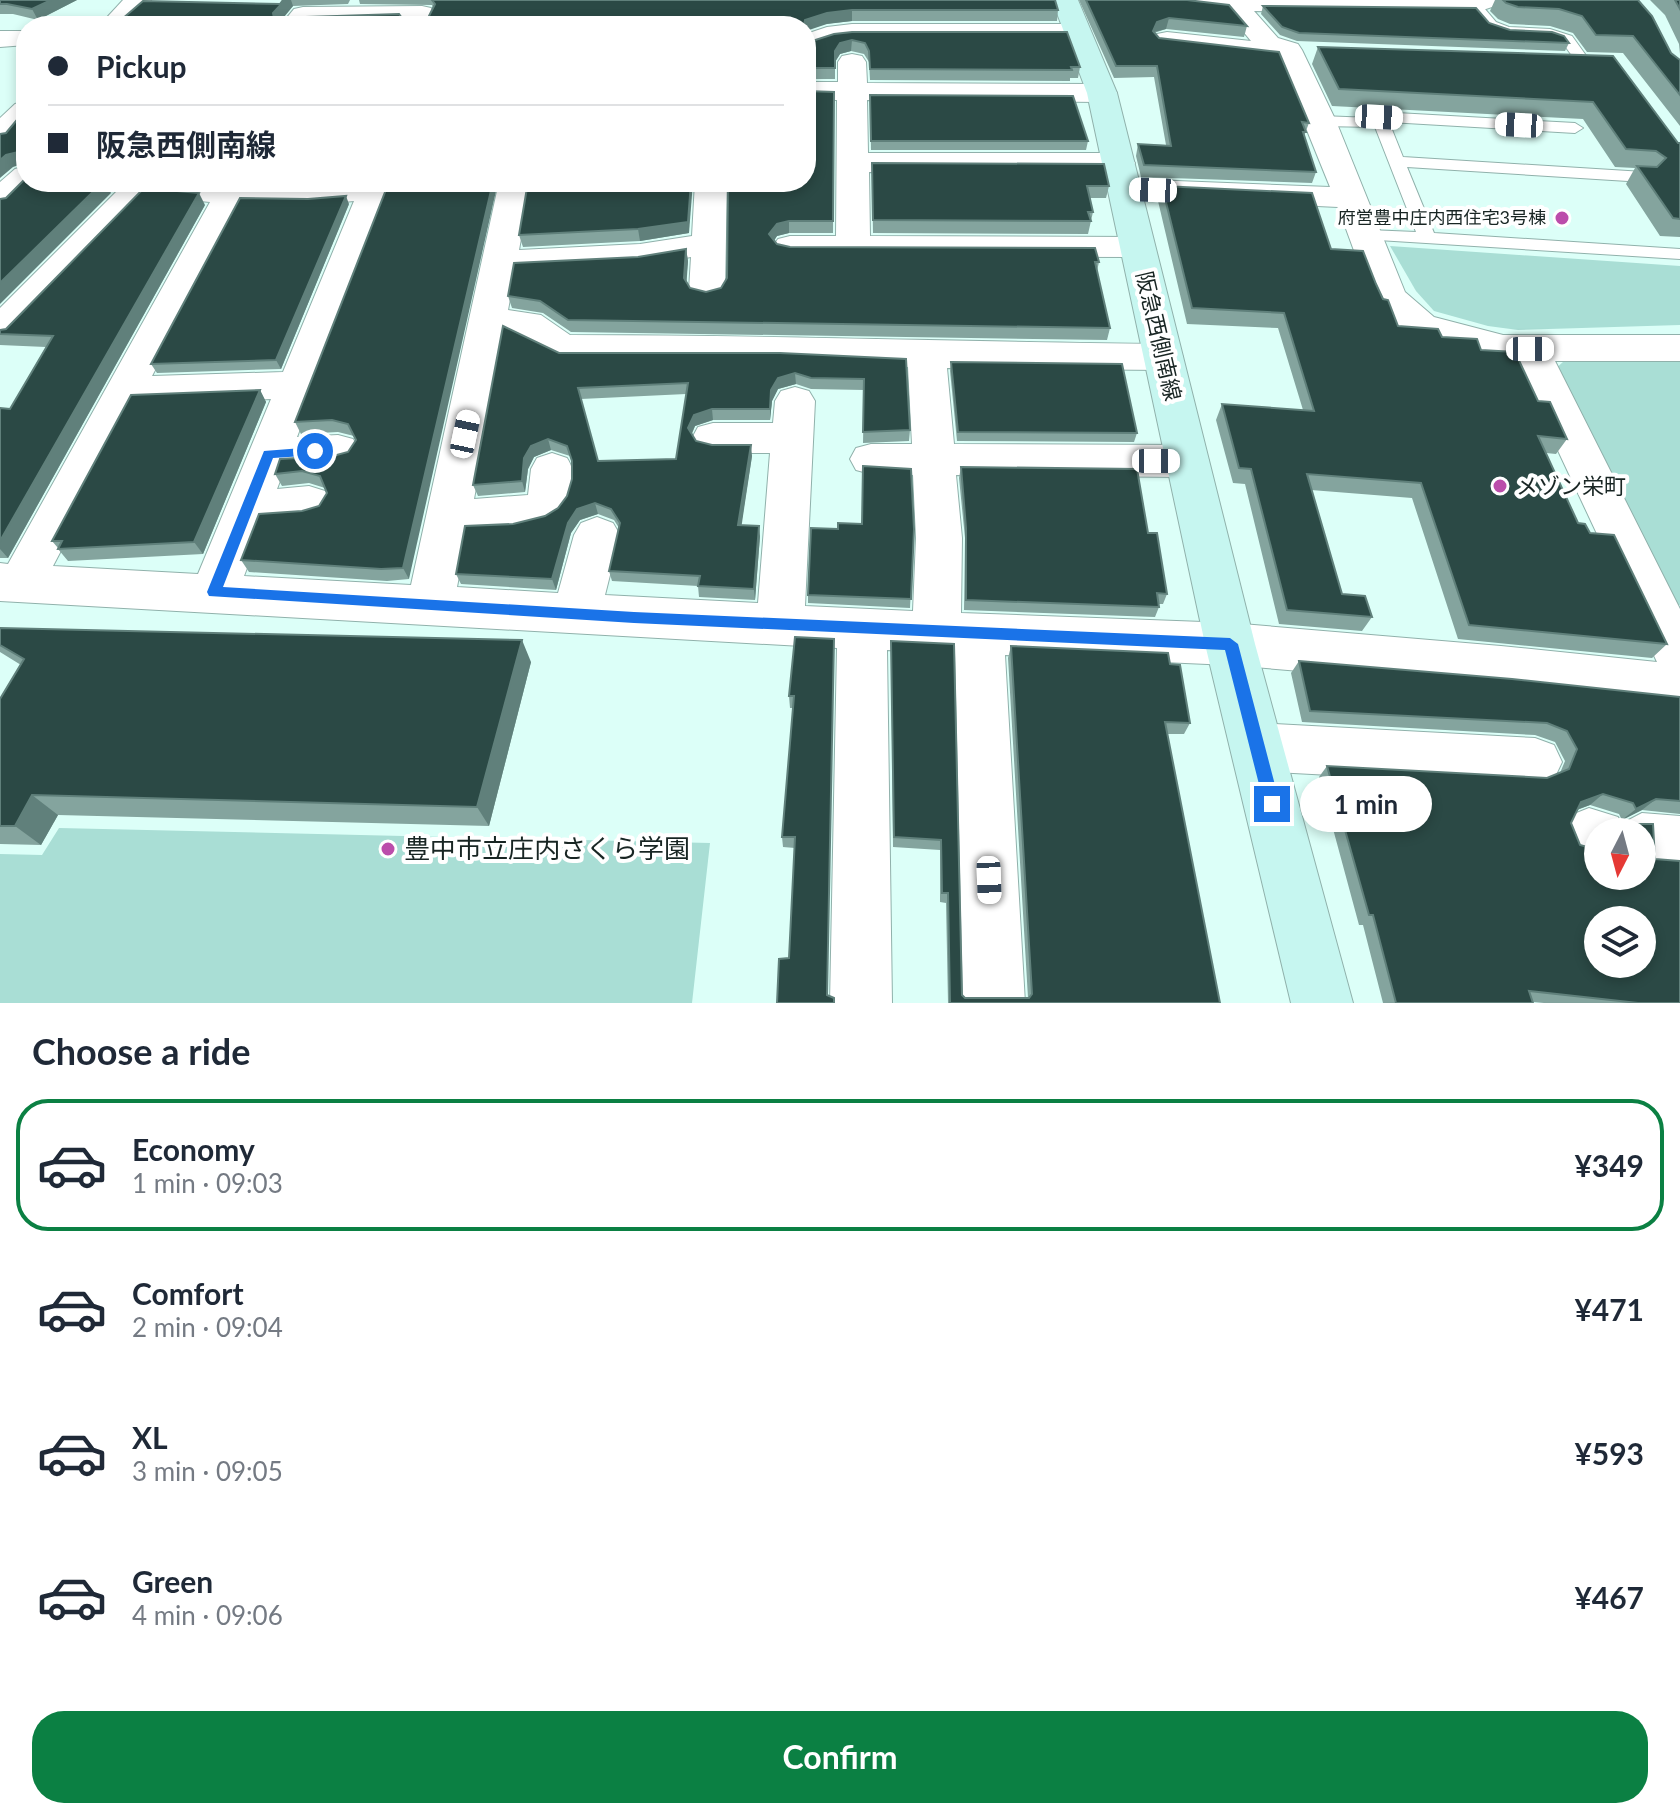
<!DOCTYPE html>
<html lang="en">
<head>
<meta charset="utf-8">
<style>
	:root { --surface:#fff; --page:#f6f6f7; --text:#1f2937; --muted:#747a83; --line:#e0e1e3; --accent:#0b8043 }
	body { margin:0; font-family:Lato,"Noto Sans JP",sans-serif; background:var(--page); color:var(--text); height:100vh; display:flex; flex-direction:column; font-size:30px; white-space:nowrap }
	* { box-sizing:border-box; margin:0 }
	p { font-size:26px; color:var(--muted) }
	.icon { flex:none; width:44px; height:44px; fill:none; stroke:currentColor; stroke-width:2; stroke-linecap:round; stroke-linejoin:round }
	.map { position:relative; height:1003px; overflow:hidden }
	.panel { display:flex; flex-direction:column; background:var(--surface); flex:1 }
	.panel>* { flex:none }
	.guide { position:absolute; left:16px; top:16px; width:800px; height:176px; border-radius:32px; box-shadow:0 4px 12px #0003; display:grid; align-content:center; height:176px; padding:0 32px; background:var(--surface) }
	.needle { width:52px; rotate:186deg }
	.controls { position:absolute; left:1584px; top:818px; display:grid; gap:16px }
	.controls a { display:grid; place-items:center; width:72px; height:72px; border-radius:50%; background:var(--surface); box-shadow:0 4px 12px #0003; font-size:40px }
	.end { position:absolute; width:36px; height:36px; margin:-18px; border:10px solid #1a73e8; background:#fff; box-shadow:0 0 0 4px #fff }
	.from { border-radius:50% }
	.bubble { position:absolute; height:56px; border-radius:28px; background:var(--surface); box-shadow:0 4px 12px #0003; font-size:26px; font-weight:700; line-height:56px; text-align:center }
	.car { position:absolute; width:24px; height:48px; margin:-24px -12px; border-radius:10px; box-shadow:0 0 6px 2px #0007; background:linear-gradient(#fff 24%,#345 0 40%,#fff 0 76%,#345 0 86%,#fff 0) }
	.guide b { display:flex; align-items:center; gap:28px; height:76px; font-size:30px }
	.guide b+b { border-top:2px solid var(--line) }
	.guide i { width:20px; height:20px; background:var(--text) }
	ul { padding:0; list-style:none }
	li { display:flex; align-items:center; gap:24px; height:132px; margin:0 16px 12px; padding:0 16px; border:4px solid transparent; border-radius:32px }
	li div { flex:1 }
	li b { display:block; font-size:30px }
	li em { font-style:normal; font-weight:700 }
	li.selected { border-color:var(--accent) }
	li>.icon { width:72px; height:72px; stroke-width:1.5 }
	h2 { padding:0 32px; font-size:36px; line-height:96px }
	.cta { display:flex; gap:16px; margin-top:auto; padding:16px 32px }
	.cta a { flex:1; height:92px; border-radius:32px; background:var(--accent); color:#fff; font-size:32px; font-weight:700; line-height:92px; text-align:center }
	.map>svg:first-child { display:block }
</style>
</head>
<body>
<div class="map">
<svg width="1680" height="1003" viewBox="0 0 1680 1003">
	<rect width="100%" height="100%" fill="#dcfff8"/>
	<!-- green -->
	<g fill="#a9ded5">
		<polygon points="1390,246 1680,266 1680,325 1518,330 1488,326 1434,311 1416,291"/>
		<polygon points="1680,360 1680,605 1665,603 1551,373 1564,361"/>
		<polygon points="59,828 710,843 692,1003 0,1003 0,854 42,855"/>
	</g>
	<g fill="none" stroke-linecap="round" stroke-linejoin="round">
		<defs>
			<g id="lane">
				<polygon points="1469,2 1479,2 1496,22 1509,27 1550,29 1572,36 1590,61 1588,64 1578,64 1562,42 1548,37 1507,35 1486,28 1467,5"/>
				<polygon points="1379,112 1575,123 1583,128 1575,133 1389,122 1403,157 1644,172 1652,177 1644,182 1407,167 1434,233 1680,249 1680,259 1362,239 1359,235 1362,231 1368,230 1416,232 1375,127 1321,126 1313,121 1321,116 1372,118"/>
			</g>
			<g id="street">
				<polygon points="123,0 151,0 127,26 99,26"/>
				<path d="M1168,0H1499L1495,6L1474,13L1254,11L1278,38L1298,44L1302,50L1336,121L1405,292L1434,317L1503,335H1680V361H1555L1680,609V709L1501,688L1230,665L1005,655L1025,1003H963L955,653L887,650L892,1003H830L837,648L0,601V563L8,564L210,202L149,196L13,339L0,342V308L117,191L109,189L105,182L280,186L388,182L392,189L297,437L338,435L353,439L359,450L353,461L338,465L285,468L277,489L309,486L325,491L331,503L325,515L309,520L264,523L244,576L411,585L499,182H531L519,250L640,244L692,236L695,182H727L725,290L720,298L707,301L694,298L689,290L691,257L640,266L515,272L508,310L541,315L570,335C768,335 966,342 1164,344L1178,348L1183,357L1178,366L1164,370L947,368L954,444L1188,445L1203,450L1209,461L1203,472L1188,477L956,475L962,538L961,613L1230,623L1501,646L1657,662L1516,361H1503L1408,335L1371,297L1338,207L1113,196L1109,189L1113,182L1125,179L1330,187L1278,59L1157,46L1153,40L1157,34L1167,32L1251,41L1228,13L1172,6ZM354,201L283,372L152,376L242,204L312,205ZM504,334C527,336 540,355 562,361H781L908,367L912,444H871L856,448L850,459L856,470L871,474L913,475L916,538L913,611L805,606L815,401L809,391L795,387L781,391L775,401L773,423H713L698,427L692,438L698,449L713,453H770L758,603L605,595L620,535L613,523L597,517L581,523L574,535L558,593L457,587L467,534C506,530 568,540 572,489C573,476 574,469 567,458L552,453L537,458L531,469L528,495L474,499ZM271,399L198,574L53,566L138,404Z"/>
				<polygon points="422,6 431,8 435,14 431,26 405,26 406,22 280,26 294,9 303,7"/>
				<polygon points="852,24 1076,24 1086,26 1090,32 1086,38 1076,40 852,40 833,42 806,52 806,34 827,27"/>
				<polygon points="0,31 26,31 26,45 0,47"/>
				<polygon points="852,54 862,56 866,62 867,83 1102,84 1112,87 1117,93 1112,99 1102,102 867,100 868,153 1119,153 1130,156 1135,163 1130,170 1119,173 869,172 870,236 1138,237 1150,240 1155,247 1150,254 1138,257 790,256 778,253 773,246 778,239 790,236 836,236 837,100 806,100 806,82 838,82 838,62 842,56"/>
				<polygon points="26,101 26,127 11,142 0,144 0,118 15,104"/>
				<polygon points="26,166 26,182 38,182 12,207 0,210 0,182 15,169"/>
				<polygon points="1258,723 1535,738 1554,745 1562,762 1554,779 1535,786 1258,771 1239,764 1232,747 1239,730"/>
				<polygon points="1589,808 1618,817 1621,824 1642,813 1680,816 1680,870 1642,867 1642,832 1598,832 1598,863 1569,854 1561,835 1569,816"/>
			</g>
			<polygon id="secondary" points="1052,0 1078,0 1117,93 1255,644 1353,1003 1291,1003 1205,644 1087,93"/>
		</defs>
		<!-- lane casing -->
		<use href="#lane" stroke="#90b1ab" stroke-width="2"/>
		<!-- street casing -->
		<use href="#street" stroke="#90b1ab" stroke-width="2"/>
		<!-- secondary casing -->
		<use href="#secondary" stroke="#90b1ab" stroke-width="2"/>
		<!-- lane -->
		<use href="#lane" fill="#fff" fill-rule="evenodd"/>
		<!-- street -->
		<use href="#street" fill="#fff" fill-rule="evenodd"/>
		<!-- secondary -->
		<use href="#secondary" fill="#c6f6f0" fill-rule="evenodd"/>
	</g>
	<!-- wall -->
	<g fill="#84a49e" fill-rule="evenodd">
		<polygon points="0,0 77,0 38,20 13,14 0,14"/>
		<polygon points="283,0 350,0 348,4 293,6 284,17 428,18 433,8 432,5 360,4 359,0 1055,0 1058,10 1057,21 852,21 806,26 114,26 280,4"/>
		<polygon points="1079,0 1187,0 1247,26 1244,37 1166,29 1154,33 1159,38 1309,123 1304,136 1316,172 1312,183 1141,177 1136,156 1138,144 1166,145 1154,77 1114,78"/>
		<polygon points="1495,0 1638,0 1671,53 1680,60 1680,126 1623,53 1587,52 1573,33 1550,26 1510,24 1498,19 1490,11"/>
		<polygon points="1650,0 1680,0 1680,54 1679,44 1665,15"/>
		<polygon points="1263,6 1489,23 1510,30 1569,43 1565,51 1297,41 1280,35 1261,14"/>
		<polygon points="834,34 1080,67 1078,78 1070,78 1070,81 870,80 869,62 864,54 851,51 840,54 835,62 835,79 806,79 806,43"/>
		<polygon points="1318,47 1613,56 1678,143 1680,143 1680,237 1660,236 1626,184 1635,168 1615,167 1583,119 1332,106 1312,64"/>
		<polygon points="834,92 833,233 789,233 777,236 774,241 777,244 790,247 1099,262 1097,271 1110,328 1107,340 571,332 543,313 512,308 508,296 638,257 686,249 688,261 686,282 690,288 706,292 721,288"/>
		<polygon points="870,95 1088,141 1086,150 871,150"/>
		<polygon points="872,175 1109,186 1106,198 1090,198 1093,212 1088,234 873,233"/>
		<polygon points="227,182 325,182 280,183"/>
		<polygon points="389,182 409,579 387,581 249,572 241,560 302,511 319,506 327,493 325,488 309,483 282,486 275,474 348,452 356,440 354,436 338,432 301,434 295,422"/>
		<polygon points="528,182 689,233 640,241 523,247 519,235"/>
		<polygon points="1162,186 1331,249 1376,284 1398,326 1442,337 1481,350 1538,401 1567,439 1556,454 1546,453 1578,523 1590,533 1667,644 1652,658 1458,639 1412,498 1311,490 1342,594 1372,617 1362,631 1279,624 1245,484 1233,483 1216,420 1222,404 1303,410 1278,328 1187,324 1158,201"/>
		<polygon points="349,204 281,369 157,373 151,364"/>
		<polygon points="205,205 8,558 0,558 0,408 10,409 46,347 0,345 0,330 6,329"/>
		<path d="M559,353L906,359L910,430L909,441L863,443L864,390L811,389L796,384L778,389L772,401L770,420H713L695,426L692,434L696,441L752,456L741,525L760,536L755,600L699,597L698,586L612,581L609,571L619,528L614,520L598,514L580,520L571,533L556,590L461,584L456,574L513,524L545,516L558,508L567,496L572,479V464L570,456L551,450L534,457L528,469L525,492L478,496L473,485ZM686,394L676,459L598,461L581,399Z"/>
		<polygon points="951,362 1137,433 1134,442 957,441 950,371"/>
		<polygon points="260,390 266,402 203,554 68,561 58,549 58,548 52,541"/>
		<polygon points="961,467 1148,533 1167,594 1163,604 1158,604 1159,607 1155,617 964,610 965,538 959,478"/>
		<polygon points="914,529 910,608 808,603 808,595"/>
		<polygon points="0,628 531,662 489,826 58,815 41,845 0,844 0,699 21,665 0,652"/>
		<polygon points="795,637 827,995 834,1003 789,958 795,848 783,847 782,837 793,708 790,708 789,696"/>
		<polygon points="891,641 954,644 962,995 965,998 1028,998 1008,658 1011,646 1170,664 1190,723 1184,734 1167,734 1220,1003 948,1003 946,903 940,902 940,850 893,847"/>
		<path d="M1299,661L1512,679L1680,697V814L1642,810L1622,820L1619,814L1590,805L1577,810L1571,823L1580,845L1598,850V876H1642V832H1605L1615,824H1653L1655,859L1680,861V1003H1544L1533,1002V1003H1383L1363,925H1359L1319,777L1327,766L1547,778L1560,773L1565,761L1555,742L1535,735L1302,722L1291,673ZM1598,920H1642V964H1598Z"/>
	</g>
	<!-- shaded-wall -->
	<g fill="#60807b">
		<polygon points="51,0 77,0 38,20 32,9"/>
		<polygon points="285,0 291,0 293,6 278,24 274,18 273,13"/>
		<polygon points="852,10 852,21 827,24 806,31 806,26 804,26 805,20 827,13"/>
		<polygon points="1169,18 1166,29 1154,32 1153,31 1157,22"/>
		<polygon points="852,40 851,51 840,54 835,62 835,51 840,43"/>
		<polygon points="18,152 25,163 13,167 0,178 0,160 6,155"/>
		<polygon points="101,182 105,182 111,193 0,304 0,283"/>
		<polygon points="493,182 498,182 409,579 403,568"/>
		<polygon points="691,182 693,182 689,233 640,241 638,229"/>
		<polygon points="199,193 205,205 8,558 0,549 0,541"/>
		<polygon points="346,196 349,204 281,369 276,360"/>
		<polygon points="789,221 789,233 777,236 770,246 769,234 777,224"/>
		<polygon points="686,249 688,261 686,290 684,278"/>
		<polygon points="795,373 796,384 778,389 772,401 770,420 770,409 771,390 778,378"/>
		<polygon points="260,390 266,402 203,554 194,542"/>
		<polygon points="712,409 713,420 695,426 689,439 688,428 694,415"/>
		<polygon points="548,439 551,450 534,457 528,469 525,492 522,481 524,458 531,446"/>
		<polygon points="751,445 752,456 740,536 738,525"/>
		<polygon points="595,503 598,514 580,520 571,533 556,590 552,579 568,523 577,509"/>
		<polygon points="759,526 760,536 755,600 754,589"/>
		<polygon points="522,640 531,662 489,826 477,807"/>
		<polygon points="1603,794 1590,805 1568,813 1581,802"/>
		<polygon points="32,795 58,815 41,845 15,826"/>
		<polygon points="1656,799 1642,810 1622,820 1636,809"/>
	</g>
	<!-- building -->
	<g fill="#2b4945" stroke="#60807b" stroke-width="2" fill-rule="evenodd">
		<polygon points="0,0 51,0 32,9 7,4 0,4"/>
		<polygon points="283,0 285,0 273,13 274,18 399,14 402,18 428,18 435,4 432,0 1055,0 1058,10 852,10 827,13 805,20 804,26 791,26 791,23 743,26 114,26 143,1 280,4"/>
		<polygon points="1086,0 1187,0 1229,5 1247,26 1169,18 1157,22 1153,31 1159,38 1279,52 1309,123 1302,122 1306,132 1303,132 1316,172 1144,165 1138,144 1171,146 1157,66 1116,66"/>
		<polygon points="1503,0 1638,0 1652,16 1671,53 1680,60 1680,95 1633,36 1596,35 1582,16 1559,9 1518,7 1506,3"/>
		<polygon points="1675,0 1680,0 1680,9"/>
		<polygon points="1263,6 1476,8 1489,23 1510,30 1552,32 1564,36 1569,43 1299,33 1282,27"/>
		<polygon points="852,32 1067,32 1080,67 1071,67 1072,70 870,69 869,51 865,43 852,40 840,43 835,51 835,68 806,68 806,43 834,34"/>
		<polygon points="1318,47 1613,56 1678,143 1680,143 1680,219 1673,218 1637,166 1657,167 1666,158 1656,151 1626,149 1593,102 1339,89"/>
		<polygon points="806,91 834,92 833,221 789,221 777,224 769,234 777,244 790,247 1095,248 1099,262 1095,262 1110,328 568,320 540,301 508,296 514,263 638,257 686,249 684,278 690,288 706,292 721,288 727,278 728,182 806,182"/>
		<polygon points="870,95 1073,96 1088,141 871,141"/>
		<polygon points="26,109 26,169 22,168 22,155 18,152 6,155 0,160 0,134 6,133"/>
		<polygon points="872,163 1104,164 1109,186 1087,186 1093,212 1088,212 1091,221 873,220"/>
		<polygon points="26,178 26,182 103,182 0,283 0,199 6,198"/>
		<polygon points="389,182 493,182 403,568 381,569 241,560 259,514 302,511 319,506 327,493 320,476 302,471 275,474 280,459 333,456 348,452 356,440 348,424 332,420 295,422"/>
		<polygon points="528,182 691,182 688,222 638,229 519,235"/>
		<polygon points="1162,186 1312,193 1331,249 1363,251 1376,284 1383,299 1388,300 1398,326 1438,329 1442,337 1477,339 1481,350 1515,352 1538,401 1550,402 1567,439 1538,436 1578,523 1585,524 1590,533 1614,535 1667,644 1469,625 1421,483 1307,474 1342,594 1365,596 1372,617 1287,610 1251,469 1239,468 1222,404 1314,411 1284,313 1192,308"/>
		<polygon points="144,188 199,193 0,541 0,408 10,409 53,336 0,334 0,330 6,329"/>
		<polygon points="346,196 276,360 151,364 240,198 308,199"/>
		<path d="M503,326L559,353H780L906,359L910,430L863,432L864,379L811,378L795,373L778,378L771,390L770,409H712L694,415L688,428L696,441L712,445H751L738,525L759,526L754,589L698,586L700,576L609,571L620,523L611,509L595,503L577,509L568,523L552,579L456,574L465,526L513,524L545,516L558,508L567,496L572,479V461L567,446L548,439L531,446L524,458L522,481L473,485ZM688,383L676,459L598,461L578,388Z"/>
		<polygon points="951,362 1122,364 1137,433 958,432"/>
		<polygon points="260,390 194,542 58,549 62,541 52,541 131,395"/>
		<polygon points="863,466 911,469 914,529 911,599 808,595 811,528 838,529 838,523 862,524"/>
		<polygon points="961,467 1137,469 1148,533 1157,533 1167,594 1157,593 1159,607 966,600 966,528"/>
		<polygon points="0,628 522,640 477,807 32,795 15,826 0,826 0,699 24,659 0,645"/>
		<polygon points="795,637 834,639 827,995 834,998 834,1003 777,1003 779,959 789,958 795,837 782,837 794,696 789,696"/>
		<polygon points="891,641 954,644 962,995 965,998 1029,998 1032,994 1011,646 1168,653 1170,664 1180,665 1190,723 1165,722 1220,1003 950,1003 948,893 942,893 941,840 894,837"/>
		<path d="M1299,661L1512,679L1680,697V801L1656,799L1636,809L1633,803L1603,794L1581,802L1571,823L1580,845L1598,850V876H1642V832H1614L1615,824H1653L1655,859L1680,861V1003H1638L1529,991L1533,1003H1396L1373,915H1369L1327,766L1547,778L1569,769L1577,749L1567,731L1547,723L1310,711ZM1598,920H1642V964H1598Z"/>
	</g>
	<!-- route -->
	<polygon fill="#1a73e8" points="315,447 319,448 319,455 273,458 223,587 634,612 1230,638 1238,644 1280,804 1272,811 1264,804 1225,650 634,623 209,596 207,592 264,451"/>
	<!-- markers -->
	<g fill="#bb4dab" stroke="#fff" stroke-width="3">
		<circle cx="1562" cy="218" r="8"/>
		<circle cx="1500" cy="486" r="8"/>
		<circle cx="388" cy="849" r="8"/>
	</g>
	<g text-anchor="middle" stroke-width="8" stroke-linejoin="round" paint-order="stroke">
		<!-- far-poi labels -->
		<g font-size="18" fill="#182523" stroke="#fff" text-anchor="end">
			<text x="1546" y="224">府営豊中庄内西住宅3号棟</text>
		</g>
		<!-- street labels -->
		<g font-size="22" fill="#182523" stroke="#fff">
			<text transform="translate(1159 336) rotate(77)" y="8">阪急西側南線</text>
		</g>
		<!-- poi labels -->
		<g font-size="22" fill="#182523" stroke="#fff" text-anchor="start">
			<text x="1516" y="494">メゾン栄町</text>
		</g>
		<!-- near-poi labels -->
		<g font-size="26" fill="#182523" stroke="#fff" text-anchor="start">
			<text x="404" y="858">豊中市立庄内さくら学園</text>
		</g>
	</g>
</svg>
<div class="controls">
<a><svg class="needle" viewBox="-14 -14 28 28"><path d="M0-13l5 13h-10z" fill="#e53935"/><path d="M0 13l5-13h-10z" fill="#747a83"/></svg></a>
<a><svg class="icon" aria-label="layers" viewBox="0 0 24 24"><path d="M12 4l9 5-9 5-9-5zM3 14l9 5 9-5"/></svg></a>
</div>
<i class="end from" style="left:315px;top:451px"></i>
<i class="end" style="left:1272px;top:804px"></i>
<div class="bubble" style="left:1300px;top:776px;width:132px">1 min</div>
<i class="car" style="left:1379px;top:117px;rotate:93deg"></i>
<i class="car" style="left:1519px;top:125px;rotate:273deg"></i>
<i class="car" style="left:1153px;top:190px;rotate:272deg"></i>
<i class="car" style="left:1530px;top:349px;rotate:90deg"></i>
<i class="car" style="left:465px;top:434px;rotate:12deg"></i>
<i class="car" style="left:1156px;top:461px;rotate:90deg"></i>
<i class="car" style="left:989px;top:880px;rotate:178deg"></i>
<div class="guide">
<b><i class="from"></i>Pickup</b>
<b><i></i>阪急西側南線</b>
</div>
</div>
<section class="panel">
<h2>Choose a ride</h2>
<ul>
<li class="selected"><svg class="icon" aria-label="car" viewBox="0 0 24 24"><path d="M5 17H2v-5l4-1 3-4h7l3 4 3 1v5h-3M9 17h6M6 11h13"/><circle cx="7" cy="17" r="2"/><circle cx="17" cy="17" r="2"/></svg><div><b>Economy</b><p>1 min · 09:03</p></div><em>¥349</em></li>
<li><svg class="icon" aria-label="car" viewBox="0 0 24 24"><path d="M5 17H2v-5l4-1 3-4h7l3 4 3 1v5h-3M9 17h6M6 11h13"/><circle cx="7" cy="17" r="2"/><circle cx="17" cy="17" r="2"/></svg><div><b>Comfort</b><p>2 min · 09:04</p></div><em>¥471</em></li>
<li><svg class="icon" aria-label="car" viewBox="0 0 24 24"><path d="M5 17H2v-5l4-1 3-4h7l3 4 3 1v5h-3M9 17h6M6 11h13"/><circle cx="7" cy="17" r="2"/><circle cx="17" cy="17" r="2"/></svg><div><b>XL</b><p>3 min · 09:05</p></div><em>¥593</em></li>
<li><svg class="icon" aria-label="car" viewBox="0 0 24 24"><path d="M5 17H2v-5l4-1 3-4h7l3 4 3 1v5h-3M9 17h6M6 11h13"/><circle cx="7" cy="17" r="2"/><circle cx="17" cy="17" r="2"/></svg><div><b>Green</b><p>4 min · 09:06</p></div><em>¥467</em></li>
</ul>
<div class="cta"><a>Confirm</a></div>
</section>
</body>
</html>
